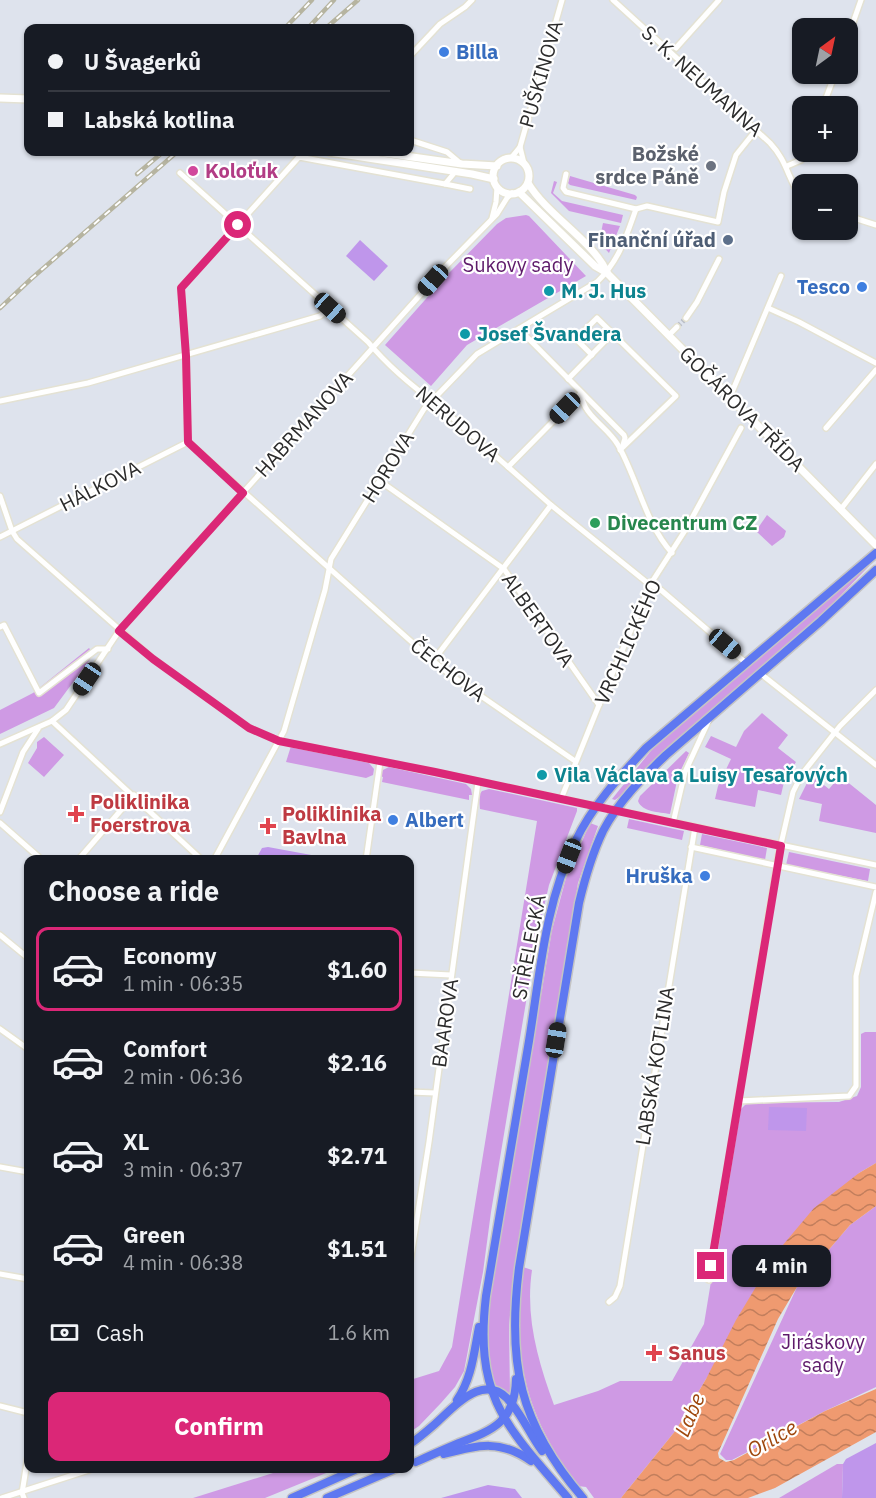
<!DOCTYPE html>
<html lang="en">
<head>
<meta charset="utf-8">
<style>
	:root { --surface:#171b24; --page:#20242c; --text:#f1f3f6; --muted:#9ea1a6; --line:#363941; --accent:#db2777 }
	body { margin:0; font-family:"IBM Plex Sans",sans-serif; background:var(--page); color:var(--text); height:100vh; display:flex; flex-direction:column; font-size:22px; white-space:nowrap }
	* { box-sizing:border-box; margin:0 }
	p { font-size:20px; color:var(--muted) }
	.icon { flex:none; width:33px; height:33px; fill:none; stroke:currentColor; stroke-width:2; stroke-linecap:round; stroke-linejoin:round }
	.map { position:relative; flex:1; overflow:hidden }
	.drawer { position:absolute; left:24px; top:855px; width:390px; height:618px; display:flex; flex-direction:column; background:var(--surface); border-radius:12px; box-shadow:0 2px 4px #0004 }
	.drawer>* { flex:none }
	.guide { position:absolute; left:24px; top:24px; width:390px; height:132px; border-radius:12px; box-shadow:0 2px 4px #0004; display:grid; align-content:center; height:132px; padding:0 24px; background:var(--surface) }
	.needle { width:39px; rotate:33deg }
	.controls { position:absolute; left:792px; top:18px; display:grid; gap:12px }
	.controls a { display:grid; place-items:center; width:66px; height:66px; border-radius:12px; background:var(--surface); box-shadow:0 2px 4px #0004; font-size:30px }
	.end { position:absolute; width:27px; height:27px; margin:-14px; border:8px solid #db2777; background:#fff; box-shadow:0 0 0 3px #fff }
	.from { border-radius:50% }
	.bubble { position:absolute; height:42px; border-radius:12px; background:var(--surface); box-shadow:0 2px 4px #0004; font-size:20px; font-weight:700; line-height:42px; text-align:center }
	.car { position:absolute; width:18px; height:36px; margin:-18px -9px; border-radius:8px; box-shadow:0 0 4px 2px #0007; background:linear-gradient(#222 24%,#8ab4d8 0 40%,#222 0 76%,#8ab4d8 0 86%,#222 0) }
	.guide b { display:flex; align-items:center; gap:21px; height:57px; font-size:22px }
	.guide b+b { border-top:2px solid var(--line) }
	.guide i { width:15px; height:15px; background:var(--text) }
	ul { padding:0; list-style:none }
	li { display:flex; align-items:center; gap:18px; height:84px; margin:0 12px 9px; padding:0 12px; border:3px solid transparent; border-radius:12px }
	li div { flex:1 }
	li b { display:block; font-size:22px }
	li em { font-style:normal; font-weight:700 }
	li.active { border-color:var(--accent) }
	li>.icon { width:54px; height:54px; stroke-width:1.5 }
	h2 { padding:0 24px; font-size:27px; line-height:72px }
	.pay { display:flex; align-items:center; gap:15px; height:66px; padding:0 24px; font-size:22px }
	.pay p { margin-inline-start:auto }
	.primary-button { display:flex; gap:12px; margin-top:auto; padding:12px 24px }
	.primary-button a { flex:1; height:69px; border-radius:12px; background:var(--accent); color:#fff; font-size:24px; font-weight:700; line-height:69px; text-align:center }
	.map>svg:first-child { display:block }
</style>
</head>
<body>
<div class="map">
<svg width="876" height="1498" viewBox="0 0 876 1498">
	<defs>
		<pattern id="water-waves" width="16" height="10" patternUnits="userSpaceOnUse" patternTransform="scale(1.5)"><rect width="16" height="10" fill="#ef9a70"/><path d="M0 5q4-4 8 0t8 0" fill="none" stroke="#c27e5c"/></pattern>
	</defs>
	<rect width="100%" height="100%" fill="#dee3ed"/>
	<!-- grass -->
	<g fill="#cf9ae4">
		<polygon points="570,176 635,195 637,197 636,200 570,185 568,183"/>
		<polygon points="554,181 557,182 553,193 562,201 623,215 621,223 569,211 551,193"/>
		<polygon points="526,215 529,216 586,276 467,345 431,386 385,345 448,274 497,224 506,218"/>
		<polygon points="603,223 620,226 609,253 599,242"/>
		<polygon points="767,515 786,531 784,537 772,546 756,531"/>
		<polygon points="868,565 869,566 819,618 623,794 615,800 612,799 654,747"/>
		<polygon points="89,648 94,654 54,708 0,734 0,710 33,693"/>
		<polygon points="762,713 788,735 778,748 796,762 784,782 781,795 758,790 755,807 715,799 718,786 731,759 705,747 711,736 736,747 744,731"/>
		<polygon points="44,737 64,755 44,777 28,763 37,748 37,742"/>
		<polygon points="291,746 369,763 374,769 373,775 366,778 286,762"/>
		<path d="M686,751L689,753L678,776L670,814C659,812 642,812 638,801L640,796Z"/>
		<polygon points="389,767 466,784 471,789 472,795 469,795 469,800 382,782 383,777 380,776 381,771"/>
		<polygon points="811,775 829,789 840,776 876,805 876,833 819,821 822,804 799,799"/>
		<polygon points="489,789 577,808 577,811 549,885 536,942 491,1212 483,1272 464,1371 455,1387 441,1403 419,1426 410,1432 410,1380 439,1371 452,1347 537,821 480,809 479,795 482,791"/>
		<polygon points="629,819 684,831 682,840 627,828"/>
		<polygon points="590,823 598,826 578,883 515,1266 509,1325 510,1394 495,1387 493,1381 487,1337 489,1306 552,930 566,878"/>
		<polygon points="702,834 767,848 765,860 700,845"/>
		<polygon points="789,852 870,869 868,881 786,865"/>
		<path d="M865,1032H876V1163L859,1173L706,1379L676,1430L621,1498H594L586,1487L578,1486C524,1413 512,1358 523,1267L532,1270C525,1317 538,1361 554,1405L598,1391L620,1381H672L704,1324L739,1111L747,1103L839,1102L857,1096L861,1087V1034Z"/>
		<polygon points="876,1206 876,1387 825,1411 732,1460 726,1460 720,1454 797,1287 850,1225"/>
		<polygon points="837,1464 843,1464 842,1498 779,1498"/>
		<polygon points="289,1468 336,1469 265,1498 193,1498"/>
	</g>
	<!-- pitch -->
	<g fill="#bf96eb">
		<polygon points="360,240 388,266 374,281 346,256"/>
		<polygon points="268,847 333,859 256,859 262,848"/>
		<polygon points="769,1107 807,1108 806,1131 768,1130"/>
		<polygon points="876,1443 876,1498 842,1498 843,1464 846,1459"/>
		<polygon points="488,1485 515,1489 522,1498 441,1498"/>
	</g>
	<!-- water -->
	<polygon fill="url(#water-waves)" points="876,1163 876,1206 850,1225 797,1287 778,1319 718,1453 719,1458 726,1462 734,1460 825,1411 876,1389 876,1432 775,1488 748,1498 621,1498 676,1430 706,1379 736,1320 777,1252 814,1208 859,1173"/>
	<g fill="none" stroke-linecap="round" stroke-linejoin="round">
		<!-- minor-tunnel -->
		<polyline stroke="#babec6" stroke-width="5" stroke-dasharray="5 2.5" stroke-linecap="butt" points="677,327 686,318"/>
		<defs>
			<g id="minor">
				<path d="M613,0L770,143C788,162 788,181 802,198"/>
				<polyline points="848,37 861,0"/>
				<polyline points="676,48 719,0"/>
				<polyline points="410,56 440,24 465,7 472,0"/>
				<polyline points="823,106 835,74"/>
				<polyline points="410,140 447,152 460,163"/>
				<polyline points="511,158 520,147"/>
				<polyline points="524,163 520,147 562,0"/>
				<polyline points="787,166 801,160 807,152"/>
				<polyline points="456,171 445,184 299,157 181,288 186,356 188,442 433,661 452,676 575,761"/>
				<path d="M180,173L368,342C388,366 413,387 438,405L551,505L650,585L661,590L746,663"/>
				<polyline points="566,174 563,188 566,192 636,209 647,206 718,222 724,192 736,155 756,130"/>
				<polyline points="445,184 470,189"/>
				<polyline points="848,216 876,225"/>
				<polyline points="492,218 496,202 497,187"/>
				<polyline points="768,308 799,322 876,363"/>
				<polyline points="686,318 697,302 719,259"/>
				<polyline points="519,329 624,435 625,438 623,445"/>
				<polyline points="669,335 677,327"/>
				<polyline points="592,355 576,339 597,318 676,396 620,450"/>
				<polyline points="568,379 613,333"/>
				<path d="M581,393C583,416 607,426 618,445C638,480 645,523 672,553"/>
				<polyline points="730,397 781,276"/>
				<polyline points="0,401 88,383 320,316 330,308"/>
				<polyline points="826,428 876,370"/>
				<polyline points="508,467 581,393"/>
				<polyline points="380,481 504,569 599,705"/>
				<polyline points="0,496 12,531 17,539 153,659 249,728 279,741 435,772 876,865"/>
				<polyline points="841,509 876,464"/>
				<polyline points="0,537 188,442"/>
				<polyline points="0,627 4,625 39,693 97,649 108,649"/>
				<polyline points="433,661 551,505"/>
				<polyline points="761,674 876,765"/>
				<polyline points="52,721 202,860"/>
				<polyline points="0,744 52,721 66,710 119,631 447,265 497,214 507,198 512,193"/>
				<polyline points="561,799 599,705 650,585 686,529 741,428"/>
				<polyline points="0,812 23,752 38,729"/>
				<polyline points="0,823 42,860"/>
				<polyline points="673,823 685,772 709,720"/>
				<polyline points="691,847 876,887"/>
				<polyline points="78,860 134,795"/>
				<path d="M214,860L284,731L325,590L331,559L424,409L477,354L597,282C619,261 626,237 636,209"/>
				<polyline points="366,860 380,762"/>
				<polyline points="0,935 28,958"/>
				<polyline points="410,973 451,975"/>
				<polyline points="0,1029 28,1049"/>
				<polyline points="410,1092 435,1093"/>
				<polyline points="739,1101 849,1096 856,1086 856,976 876,892"/>
				<polyline points="0,1167 28,1172"/>
				<polyline points="410,1263 429,1142 478,782"/>
				<polyline points="0,1274 28,1279"/>
				<polyline points="709,1280 778,857 793,792 802,774 840,726 876,690"/>
				<polyline points="609,1302 615,1297 620,1286 695,827"/>
				<polyline points="0,1406 28,1413"/>
				<polyline points="2,1498 95,1468"/>
				<polyline points="24,1498 22,1493 28,1456"/>
			</g>
			<g id="tertiary">
				<polyline points="0,98 28,99"/>
				<polyline points="329,152 472,174 494,179"/>
				<polyline points="377,152 462,164 497,166"/>
				<circle cx="511" cy="176" r="18"/>
				<path d="M528,183C547,215 592,240 607,272"/>
				<polyline points="519,192 595,266 607,273 876,545"/>
			</g>
			<g id="primary">
				<path d="M457,1400C472,1378 474,1352 479,1327"/>
				<path d="M410,1444C419,1438 427,1431 435,1424C456,1405 486,1369 512,1404C524,1419 531,1436 542,1451"/>
				<path d="M444,1454C479,1445 500,1439 531,1461"/>
				<path d="M416,1462C431,1455 445,1449 459,1443C494,1430 515,1421 516,1379"/>
				<polyline points="292,1498 359,1468"/>
				<polyline points="327,1498 397,1468"/>
				<path d="M568,1498C506,1426 474,1397 486,1296C501,1211 515,1126 529,1041C540,974 545,903 575,842C592,806 619,777 646,748L876,553"/>
				<path d="M583,1498C519,1424 507,1363 519,1268L579,903C585,878 592,854 603,831C618,802 643,777 666,755L821,621L876,570"/>
			</g>
		</defs>
		<!-- minor casing -->
		<use href="#minor" stroke="#e4e2d3" stroke-width="8"/>
		<!-- tertiary casing -->
		<use href="#tertiary" stroke="#e4e2d3" stroke-width="10"/>
		<!-- primary casing -->
		<use href="#primary" stroke="#c4c4c4" stroke-width="11"/>
		<!-- minor -->
		<use href="#minor" stroke="#fff" stroke-width="5"/>
		<!-- tertiary -->
		<use href="#tertiary" stroke="#fff" stroke-width="7"/>
		<!-- primary -->
		<use href="#primary" stroke="#5e78f1" stroke-width="8"/>
		<defs>
			<g id="rail">
				<polyline points="285,28 312,0"/>
				<polyline points="308,28 334,0"/>
				<polyline points="326,28 358,0"/>
				<polyline points="137,174 163,152"/>
				<polyline points="0,308 31,279 177,152"/>
			</g>
		</defs>
		<!-- rail casing -->
		<use href="#rail" stroke="#b6b4a0" stroke-width="4.5"/>
		<!-- rail -->
		<use href="#rail" stroke="#fff" stroke-width="2" stroke-dasharray="7" stroke-linecap="butt"/>
	</g>
	<g fill="none" stroke-linecap="round" stroke-linejoin="round">
		<!-- route -->
		<polyline stroke="#db2777" stroke-width="8" points="238,225 181,288 186,356 188,442 243,493 119,631 153,659 249,728 279,741 435,772 781,846 711,1266"/>
	</g>
	<!-- markers -->
	<g fill="#3f7fe0" stroke="#fff" stroke-width="2">
		<circle cx="444" cy="52" r="6"/>
		<circle cx="862" cy="287" r="6"/>
		<circle cx="393" cy="820" r="6"/>
		<circle cx="705" cy="876" r="6"/>
	</g>
	<circle fill="#6b7280" stroke="#fff" stroke-width="2" cx="711" cy="166" r="6"/>
	<circle fill="#d1479c" stroke="#fff" stroke-width="2" cx="193" cy="171" r="6"/>
	<circle fill="#5c6f8a" stroke="#fff" stroke-width="2" cx="728" cy="240" r="6"/>
	<g fill="#0f9aa8" stroke="#fff" stroke-width="2">
		<circle cx="549" cy="291" r="6"/>
		<circle cx="465" cy="334" r="6"/>
		<circle cx="542" cy="775" r="6"/>
	</g>
	<circle fill="#2e9e5b" stroke="#fff" stroke-width="2" cx="595" cy="523" r="6"/>
	<g fill="#e0444e" stroke="#fff" stroke-width="2">
		<path d="M73 805h6v6h6v6h-6v6h-6v-6h-6v-6h6z"/>
		<path d="M265 817h6v6h6v6h-6v6h-6v-6h-6v-6h6z"/>
		<path d="M651 1344h6v6h6v6h-6v6h-6v-6h-6v-6h6z"/>
	</g>
	<g text-anchor="middle" stroke-width="4.5" stroke-linejoin="round" paint-order="stroke">
		<!-- shop labels -->
		<g font-size="20" font-weight="bold" fill="#366cbe" stroke="#fff" text-anchor="start">
			<text x="456" y="59">Billa</text>
			<text x="850" y="294" text-anchor="end">Tesco</text>
			<text x="405" y="827">Albert</text>
			<text x="693" y="883" text-anchor="end">Hruška</text>
		</g>
		<!-- street labels -->
		<g font-size="20" fill="#2b2b2b" stroke="#fff">
			<text transform="translate(541 74) rotate(-74)" y="7">PUŠKINOVA</text>
			<text transform="translate(702 81) rotate(42)" y="7">S. K. NEUMANNA</text>
			<text transform="translate(742 409) rotate(45)" y="7">GOČÁROVA TŘÍDA</text>
			<text transform="translate(304 424) rotate(-48)" y="7">HABRMANOVA</text>
			<text transform="translate(458 424) rotate(41)" y="7">NERUDOVA</text>
			<text transform="translate(388 467) rotate(-58)" y="7">HOROVA</text>
			<text transform="translate(100 486) rotate(-27)" y="7">HÁLKOVA</text>
			<text transform="translate(538 620) rotate(55)" y="7">ALBERTOVA</text>
			<text transform="translate(628 642) rotate(-66)" y="7">VRCHLICKÉHO</text>
			<text transform="translate(448 670) rotate(38)" y="7">ČECHOVA</text>
			<text transform="translate(529 947) rotate(-79)" y="7">STŘELECKÁ</text>
			<text transform="translate(445 1023) rotate(-82)" y="7">BAAROVA</text>
			<text transform="translate(655 1066) rotate(-81)" y="7">LABSKÁ KOTLINA</text>
		</g>
		<!-- worship labels -->
		<g font-size="20" font-weight="bold" fill="#5b616d" stroke="#fff" text-anchor="end">
			<text x="699" y="161">Božské<tspan x="699" dy="23">srdce Páně</tspan></text>
		</g>
		<!-- hotel labels -->
		<g font-size="20" font-weight="bold" fill="#b23c85" stroke="#fff" text-anchor="start">
			<text x="205" y="178">Koloťuk</text>
		</g>
		<!-- service labels -->
		<g font-size="20" font-weight="bold" fill="#4e5e75" stroke="#fff" text-anchor="end">
			<text x="716" y="247">Finanční úřad</text>
		</g>
		<!-- park labels -->
		<g font-size="20" fill="#5e1a6a" stroke="#fff">
			<text x="518" y="272">Sukovy sady</text>
			<text x="823" y="1349">Jiráskovy<tspan x="823" dy="23">sady</tspan></text>
		</g>
		<!-- culture labels -->
		<g font-size="20" font-weight="bold" fill="#0d838f" stroke="#fff" text-anchor="start">
			<text x="561" y="298">M. J. Hus</text>
			<text x="477" y="341">Josef Švandera</text>
			<text x="554" y="782">Vila Václava a Luisy Tesařových</text>
		</g>
		<!-- leisure labels -->
		<g font-size="20" font-weight="bold" fill="#27864d" stroke="#fff" text-anchor="start">
			<text x="607" y="530">Divecentrum CZ</text>
		</g>
		<!-- health labels -->
		<g font-size="20" font-weight="bold" fill="#be3a42" stroke="#fff" text-anchor="start">
			<text x="90" y="809">Poliklinika<tspan x="90" dy="23">Foerstrova</tspan></text>
			<text x="282" y="821">Poliklinika<tspan x="282" dy="23">Bavlna</tspan></text>
			<text x="668" y="1360">Sanus</text>
		</g>
		<!-- water labels -->
		<g font-size="21" font-style="italic" fill="#9e470d" stroke="#fff">
			<text transform="translate(690 1415) rotate(-67)" y="7">Labe</text>
			<text transform="translate(772 1439) rotate(-30)" y="7">Orlice</text>
		</g>
	</g>
</svg>
<div class="controls">
<a><svg class="needle" viewBox="-14 -14 28 28"><path d="M0-13l5 13h-10z" fill="#e53935"/><path d="M0 13l5-13h-10z" fill="#9ea1a6"/></svg></a>
<a>+</a>
<a>−</a>
</div>
<i class="end from" style="left:238px;top:225px"></i>
<i class="end" style="left:711px;top:1266px"></i>
<div class="bubble" style="left:732px;top:1245px;width:99px">4 min</div>
<i class="car" style="left:433px;top:280px;rotate:222deg"></i>
<i class="car" style="left:330px;top:308px;rotate:132deg"></i>
<i class="car" style="left:565px;top:408px;rotate:224deg"></i>
<i class="car" style="left:725px;top:644px;rotate:130deg"></i>
<i class="car" style="left:87px;top:679px;rotate:214deg"></i>
<i class="car" style="left:569px;top:856px;rotate:201deg"></i>
<i class="car" style="left:556px;top:1040px;rotate:9deg"></i>
<div class="guide">
<b><i class="from"></i>U Švagerků</b>
<b><i></i>Labská kotlina</b>
</div>
<section class="drawer">
<h2>Choose a ride</h2>
<ul>
<li class="active"><svg class="icon" aria-label="car" viewBox="0 0 24 24"><path d="M5 17H2v-5l4-1 3-4h7l3 4 3 1v5h-3M9 17h6M6 11h13"/><circle cx="7" cy="17" r="2"/><circle cx="17" cy="17" r="2"/></svg><div><b>Economy</b><p>1 min · 06:35</p></div><em>$1.60</em></li>
<li><svg class="icon" aria-label="car" viewBox="0 0 24 24"><path d="M5 17H2v-5l4-1 3-4h7l3 4 3 1v5h-3M9 17h6M6 11h13"/><circle cx="7" cy="17" r="2"/><circle cx="17" cy="17" r="2"/></svg><div><b>Comfort</b><p>2 min · 06:36</p></div><em>$2.16</em></li>
<li><svg class="icon" aria-label="car" viewBox="0 0 24 24"><path d="M5 17H2v-5l4-1 3-4h7l3 4 3 1v5h-3M9 17h6M6 11h13"/><circle cx="7" cy="17" r="2"/><circle cx="17" cy="17" r="2"/></svg><div><b>XL</b><p>3 min · 06:37</p></div><em>$2.71</em></li>
<li><svg class="icon" aria-label="car" viewBox="0 0 24 24"><path d="M5 17H2v-5l4-1 3-4h7l3 4 3 1v5h-3M9 17h6M6 11h13"/><circle cx="7" cy="17" r="2"/><circle cx="17" cy="17" r="2"/></svg><div><b>Green</b><p>4 min · 06:38</p></div><em>$1.51</em></li>
</ul>
<div class="pay"><svg class="icon" aria-label="cash" viewBox="0 0 24 24"><path d="M3 7h18v10H3z"/><circle cx="12" cy="12" r="2"/></svg>Cash<p>1.6 km</p></div>
<div class="primary-button"><a>Confirm</a></div>
</section>
</div>
</body>
</html>
